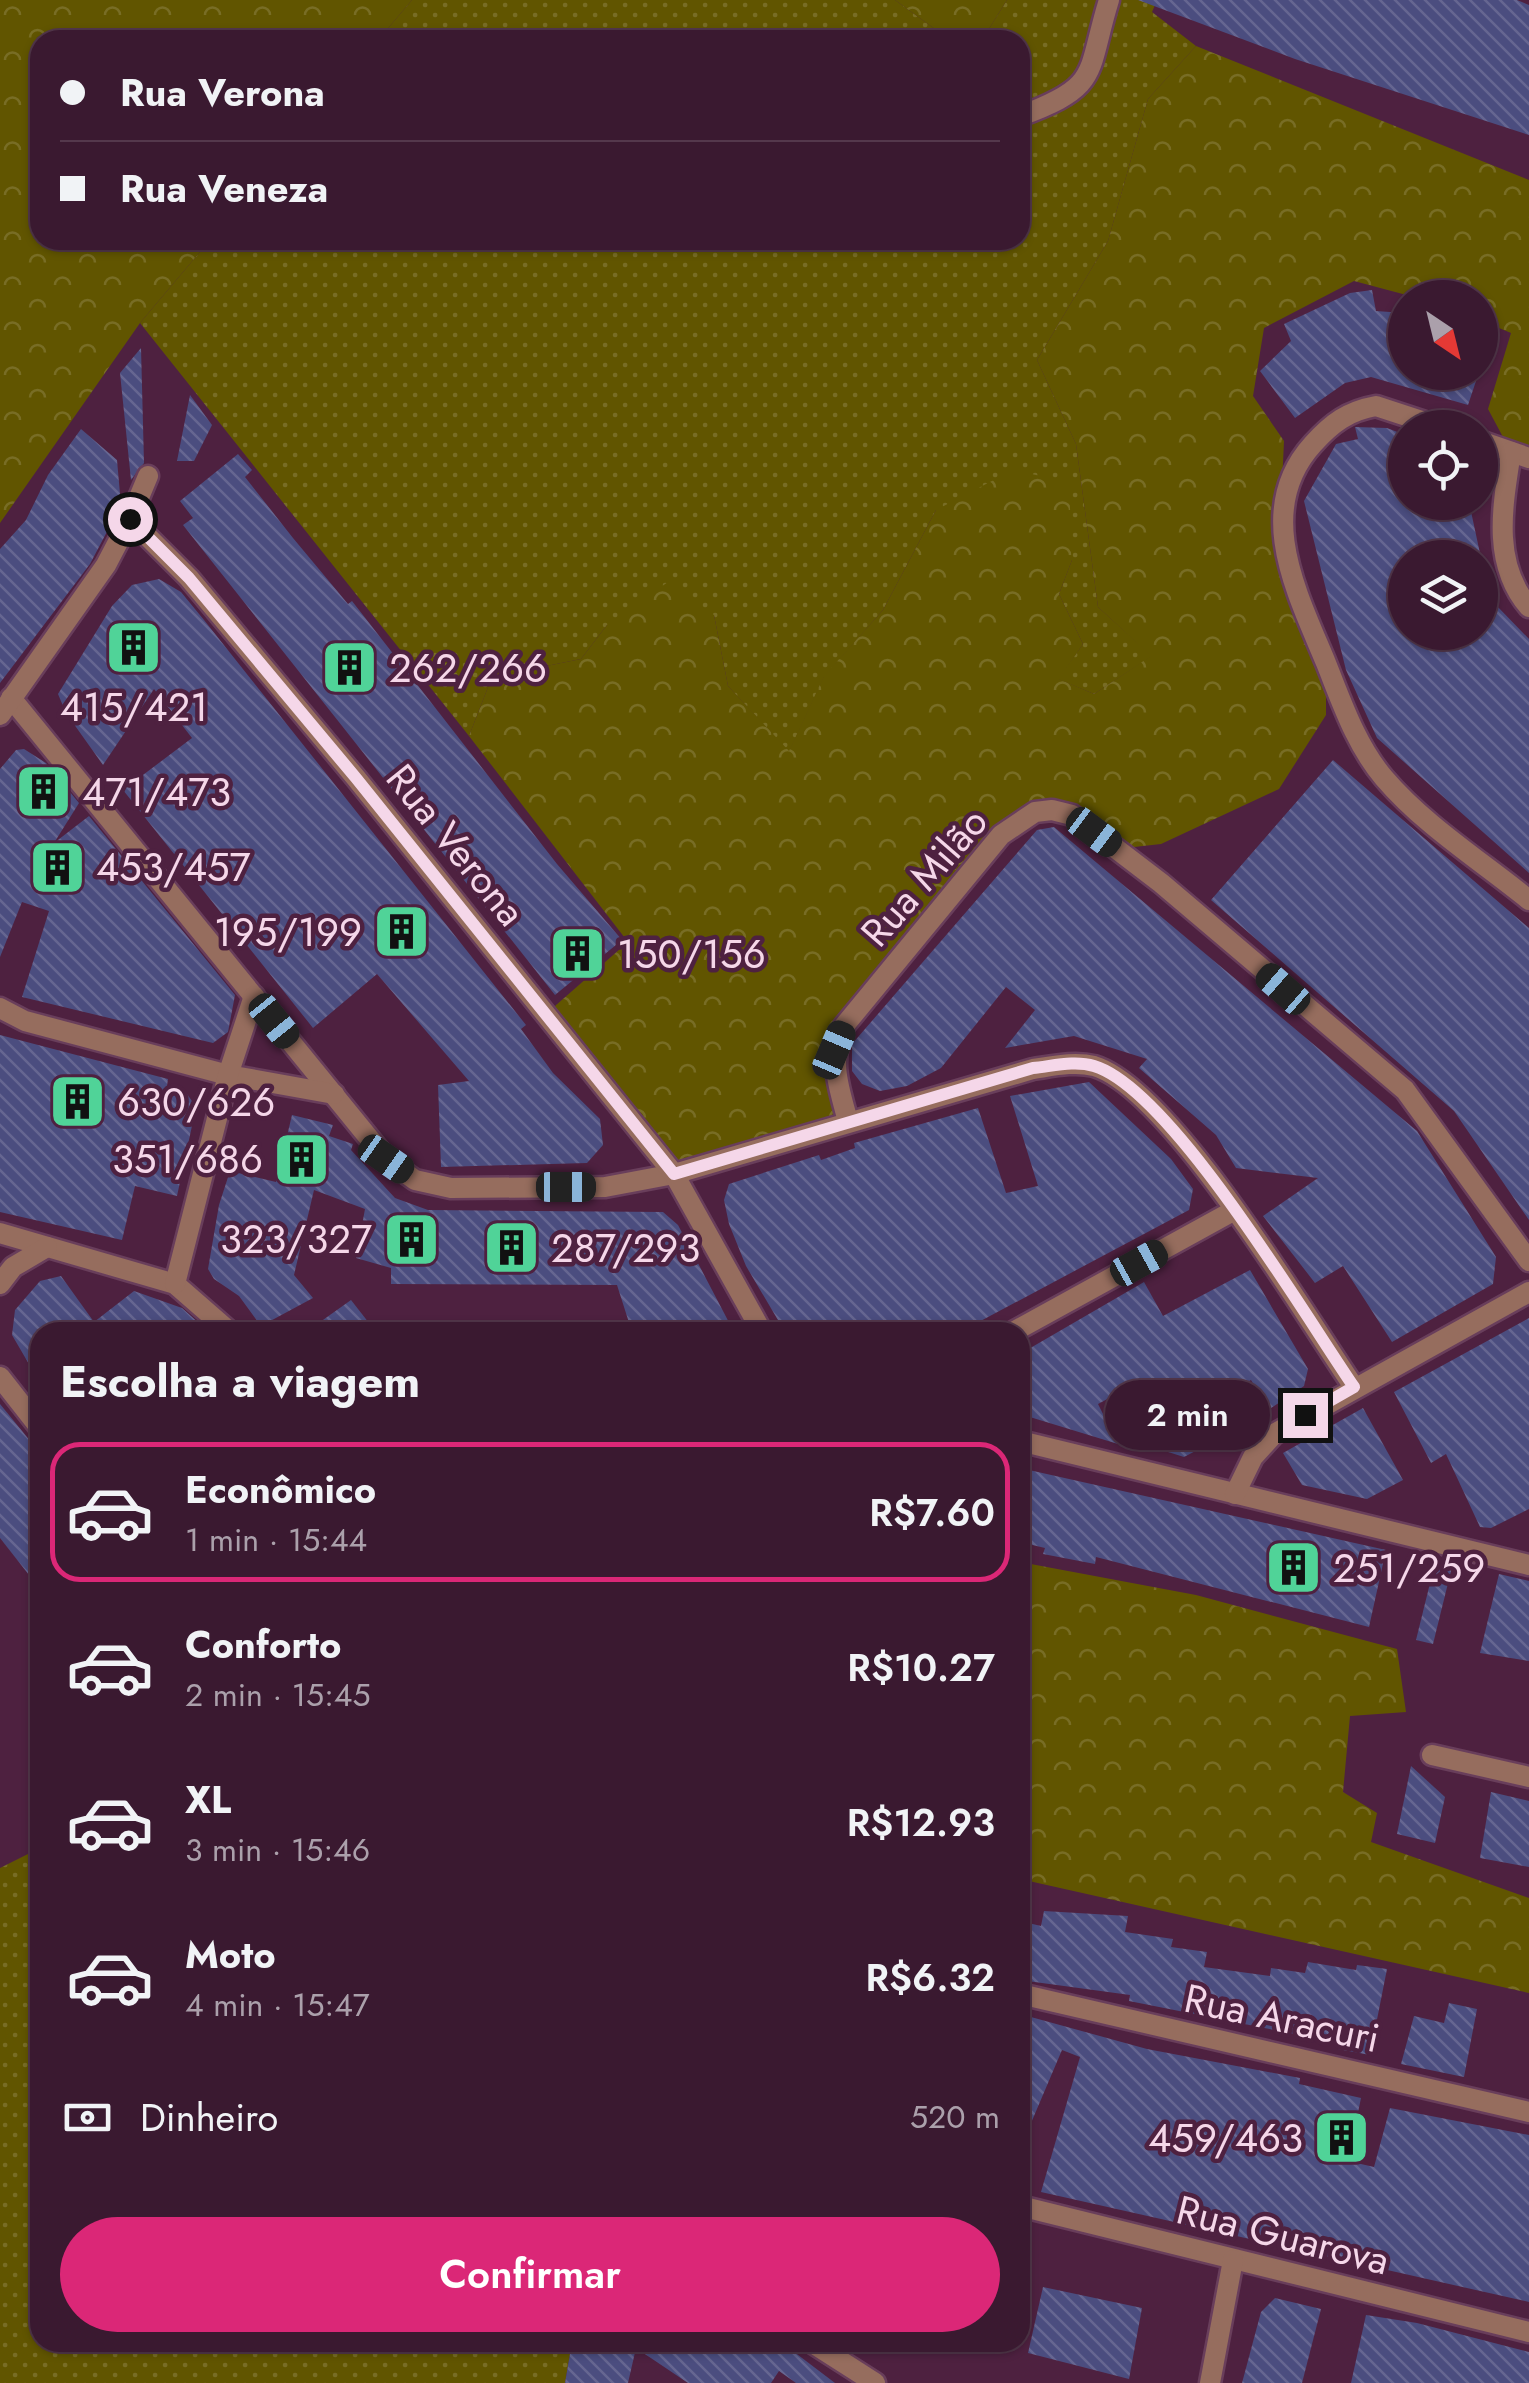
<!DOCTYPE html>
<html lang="pt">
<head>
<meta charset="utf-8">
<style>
	:root { --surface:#3a1930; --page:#412238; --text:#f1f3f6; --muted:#aba0ab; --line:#54384c; --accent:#db2777 }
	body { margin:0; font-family:Jost,sans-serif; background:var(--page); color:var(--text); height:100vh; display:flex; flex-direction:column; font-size:38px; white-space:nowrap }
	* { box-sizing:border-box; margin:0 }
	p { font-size:32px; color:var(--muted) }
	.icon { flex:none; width:55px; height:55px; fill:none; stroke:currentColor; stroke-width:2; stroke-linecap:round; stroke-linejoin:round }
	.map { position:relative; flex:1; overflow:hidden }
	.panel { position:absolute; left:30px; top:1322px; width:1000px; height:1030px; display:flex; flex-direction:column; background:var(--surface); border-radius:30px; box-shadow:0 2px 8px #0004,0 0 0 2px var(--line) }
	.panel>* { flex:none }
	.banner { position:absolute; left:30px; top:30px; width:1000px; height:220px; border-radius:30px; box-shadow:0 2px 8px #0004,0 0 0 2px var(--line); display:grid; align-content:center; height:220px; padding:0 30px; background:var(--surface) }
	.needle { width:65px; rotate:145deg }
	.fabs { position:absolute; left:1388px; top:280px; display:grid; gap:20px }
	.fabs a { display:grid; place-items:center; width:110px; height:110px; border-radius:50%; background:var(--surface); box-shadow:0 2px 8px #0004,0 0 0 2px var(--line); font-size:50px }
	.end { position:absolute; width:45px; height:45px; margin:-22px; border:12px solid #f5d7e9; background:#111; box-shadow:0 0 0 5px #111 }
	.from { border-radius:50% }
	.bubble { position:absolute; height:70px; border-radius:35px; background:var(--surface); box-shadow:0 2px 8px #0004,0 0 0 2px var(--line); font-size:32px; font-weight:600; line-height:70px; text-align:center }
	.car { position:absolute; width:30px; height:60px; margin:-30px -15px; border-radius:12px; box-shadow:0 0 8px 2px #0007; background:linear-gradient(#222 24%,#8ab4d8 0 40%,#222 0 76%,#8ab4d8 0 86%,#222 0) }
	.banner b { display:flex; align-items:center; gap:35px; height:95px; font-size:38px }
	.banner b+b { border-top:2px solid var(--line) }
	.banner i { width:25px; height:25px; background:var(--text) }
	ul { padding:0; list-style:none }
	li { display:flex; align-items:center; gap:30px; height:140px; margin:0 20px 15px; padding:0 10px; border:5px solid transparent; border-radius:30px }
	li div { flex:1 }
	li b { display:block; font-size:38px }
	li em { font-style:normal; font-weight:600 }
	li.on { border-color:var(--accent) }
	li>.icon { width:90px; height:90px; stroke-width:1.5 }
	h2 { padding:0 30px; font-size:45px; line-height:120px }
	.pay { display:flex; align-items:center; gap:25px; height:110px; padding:0 30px; font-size:38px }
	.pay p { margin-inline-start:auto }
	.primary-button { display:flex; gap:20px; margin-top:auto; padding:20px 30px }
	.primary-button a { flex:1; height:115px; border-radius:60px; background:var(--accent); color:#fff; font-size:40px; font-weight:600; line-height:115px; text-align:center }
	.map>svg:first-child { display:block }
</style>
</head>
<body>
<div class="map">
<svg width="1529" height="2383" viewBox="0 0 1529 2383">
	<defs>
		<pattern id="grass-dots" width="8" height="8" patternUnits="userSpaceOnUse" patternTransform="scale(2.5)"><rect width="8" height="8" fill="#615500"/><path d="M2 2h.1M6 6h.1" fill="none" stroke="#786d25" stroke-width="1.8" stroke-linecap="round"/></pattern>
		<pattern id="forest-crowns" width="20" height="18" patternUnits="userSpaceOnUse" patternTransform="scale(2.5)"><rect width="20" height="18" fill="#615500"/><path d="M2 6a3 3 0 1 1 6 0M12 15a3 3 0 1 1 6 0" fill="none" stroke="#786d25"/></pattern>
		<pattern id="building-back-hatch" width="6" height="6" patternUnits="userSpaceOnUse" patternTransform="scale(2.5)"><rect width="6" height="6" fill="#4b4d7f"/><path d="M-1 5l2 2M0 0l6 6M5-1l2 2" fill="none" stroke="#666691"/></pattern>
	</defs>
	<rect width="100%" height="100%" fill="#4e2140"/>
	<!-- grass -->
	<g fill="url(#grass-dots)">
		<polygon points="412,0 895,0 950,40 378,40"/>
		<polygon points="1007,0 1157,0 1152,12 1196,46 1148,99 1108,241 1037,360 1076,444 1098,607 1152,656 1094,694 1058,679 1083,644 1059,594 1072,560 936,510 883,610 824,677 789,752 728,686 714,615 607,625 581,659 492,677 469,736 140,323 210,240 1020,240 1020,40 982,40"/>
		<polygon points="40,1848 40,2342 572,2343 565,2383 0,2383 0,1868"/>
	</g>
	<!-- forest -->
	<g fill="url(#forest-crowns)">
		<polygon points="0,0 412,0 378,40 40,40 40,240 210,240 140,323 0,523"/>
		<polygon points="895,0 1007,0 982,40 950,40"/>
		<polygon points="1196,46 1529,180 1529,458 1511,452 1488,409 1511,333 1480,320 1480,298 1414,297 1354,281 1264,328 1253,396 1284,441 1281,506 1326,664 1326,715 1279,789 1161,844 1116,849 1052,810 1001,835 844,1026 848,1121 674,1174 547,1013 628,942 469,736 492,677 581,659 607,625 668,582 714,615 728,686 789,751 824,676 883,610 936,510 1013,470 1069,482 1072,560 1059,594 1083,644 1059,679 1094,694 1151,656 1098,607 1076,444 1037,360 1108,241 1148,99"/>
		<polygon points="1020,1562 1196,1595 1397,1649 1406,1712 1350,1716 1343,1792 1377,1813 1371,1842 1529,1898 1529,1993 1020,1879"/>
	</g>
	<!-- building -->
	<g fill="url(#building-back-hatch)">
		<polygon points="1138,0 1517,0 1529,5 1529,135 1295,59"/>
		<polygon points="1372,290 1376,311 1404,313 1405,372 1479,372 1468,405 1371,377 1345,383 1295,418 1260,371 1291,341 1284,324 1350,293"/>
		<polygon points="141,348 144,463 131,480 120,373"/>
		<polygon points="190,395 212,425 194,461 177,461"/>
		<polygon points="1355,427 1387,428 1405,435 1405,502 1469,502 1481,558 1405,558 1405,632 1480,632 1480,622 1495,604 1529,639 1529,873 1377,738 1346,670 1304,501 1336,444 1358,439"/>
		<polygon points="81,429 117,460 121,505 90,564 0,683 0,549 26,520 48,475"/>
		<polygon points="238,454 252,470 245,477 293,538 348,604 352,601 557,864 622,940 555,995 183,525 193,518 180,501"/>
		<polygon points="159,579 181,592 204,620 526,1025 521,1029 553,1073 600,1119 603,1145 587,1163 441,1167 438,1085 469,1081 377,974 313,1028 123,790 192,738 154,689 103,765 66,713 58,694 112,606 132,585"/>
		<polygon points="24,749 46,763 79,803 54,843 89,816 235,995 228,1032 213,1043 22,997 49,911 22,902 0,957 0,769 16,750"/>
		<polygon points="1333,760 1529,928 1529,1220 1454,1111 1211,900"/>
		<polygon points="1054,827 1417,1131 1496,1257 1493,1284 1392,1342 1343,1266 1315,1283 1263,1216 1318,1178 1236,1168 1216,1135 1139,1068 1147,1059 1074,1036 1005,1048 1035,1010 1006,987 941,1068 907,1086 880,1091 862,1084 852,1071 852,1044 1037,830"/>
		<polygon points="0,1035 168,1079 167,1086 185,1091 196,1107 177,1196 135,1186 122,1240 0,1212"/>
		<polygon points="1089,1082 1171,1159 1193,1189 1189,1210 960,1332 785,1332 746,1266 729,1224 724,1200 729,1184 819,1155 821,1160 855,1148 854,1143 978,1108 1006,1193 1038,1186 1010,1096"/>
		<polygon points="292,1115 333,1125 329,1136 353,1144 351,1150 395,1198 428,1210 663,1212 678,1225 734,1332 632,1332 617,1285 391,1284 391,1268 356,1258 365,1209 314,1190 294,1275 313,1298 261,1326 239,1296 214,1279 208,1269 219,1205 230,1171 276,1182"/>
		<polygon points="1250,1270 1308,1369 1304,1386 1268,1410 1251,1380 1212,1402 1230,1433 1184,1457 1165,1451 1130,1387 1098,1404 1118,1444 1020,1414 1020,1354 1144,1282 1163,1316"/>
		<polygon points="61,1276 94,1322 134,1291 182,1308 200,1324 190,1332 40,1332 40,1383 12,1335 15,1310 40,1281"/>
		<polygon points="351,1300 376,1332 306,1332"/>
		<polygon points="1529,1318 1529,1509 1491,1528 1480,1527 1446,1454 1431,1463 1394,1392"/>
		<polygon points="0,1404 40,1453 40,1589 0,1538"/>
		<polygon points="1363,1408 1403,1480 1367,1499 1302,1485 1283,1453"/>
		<polygon points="1020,1468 1386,1550 1369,1627 1096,1557 1095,1564 1043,1554 1045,1548 1020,1542"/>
		<polygon points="1435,1563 1452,1567 1433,1644 1416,1640"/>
		<polygon points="1499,1574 1529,1581 1529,1661 1480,1653"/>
		<polygon points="1411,1766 1445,1797 1435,1843 1397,1834"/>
		<polygon points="1491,1792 1529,1801 1529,1867 1480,1858"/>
		<polygon points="1044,1911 1128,1916 1125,1932 1173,1939 1171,1947 1207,1952 1204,1967 1270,1976 1271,1968 1305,1973 1308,1962 1356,1970 1357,1965 1387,1969 1370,2055 1338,2049 1339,2043 1129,2001 1130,1995 1020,1980 1020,1921 1041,1926"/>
		<polygon points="1449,2003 1477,2009 1464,2077 1401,2064 1414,2016 1444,2023"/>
		<polygon points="1020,2014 1147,2049 1300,2078 1299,2084 1361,2098 1348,2161 1374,2167 1390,2108 1529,2135 1529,2302 1041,2192 1080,2057 1062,2050 1020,2149"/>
		<polygon points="1043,2287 1142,2308 1129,2379 1028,2353"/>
		<polygon points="1275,2298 1321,2309 1302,2383 1242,2383 1261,2312"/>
		<polygon points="1366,2315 1417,2323 1529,2352 1529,2383 1351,2383"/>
		<polygon points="572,2342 781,2342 835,2383 796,2383 779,2371 771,2383 688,2383 636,2348 628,2383 565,2383"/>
	</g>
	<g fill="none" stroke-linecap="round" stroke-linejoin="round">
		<defs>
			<g id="street">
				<path d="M1020,116C1102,86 1086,74 1109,0"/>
				<path d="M1443,428L1376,406C1348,411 1332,423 1313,444C1253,510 1297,593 1326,663C1342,703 1356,745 1384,778C1424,825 1481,861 1529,900"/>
				<polyline points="1480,441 1529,458"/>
				<path d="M1511,452C1503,504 1491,563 1529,607"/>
				<polyline points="130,519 148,476"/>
				<path d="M11,698L386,1159L415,1180L451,1188L605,1187L674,1174L1033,1069C1053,1066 1075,1061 1094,1066C1171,1089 1305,1316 1354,1387"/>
				<polyline points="0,715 106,565 130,519 189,578 356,778 674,1174 762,1332"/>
				<polyline points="0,1008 25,1021 228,1075 334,1094"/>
				<path d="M848,1121C838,1085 829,1061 844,1026L1001,835L1035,812L1052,810L1072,815L1161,883L1405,1090L1529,1261"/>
				<polyline points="0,1233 175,1284 230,1332"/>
				<polyline points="0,1284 13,1267 47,1247"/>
				<polyline points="175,1284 228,1075 254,996"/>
				<polyline points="1013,1332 1233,1211"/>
				<polyline points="0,1377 40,1428"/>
				<polyline points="1020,1441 1529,1565"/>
				<polyline points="1235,1494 1253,1457 1274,1434 1529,1292"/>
				<polyline points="1432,1755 1529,1777"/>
				<polyline points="1020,1994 1529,2112"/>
				<polyline points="1020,2206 1529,2332"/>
				<polyline points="811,2342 875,2383"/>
				<polyline points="1210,2383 1233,2260"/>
			</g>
		</defs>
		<!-- street casing -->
		<use href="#street" stroke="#693e5b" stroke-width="25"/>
		<!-- street -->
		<use href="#street" stroke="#966d5e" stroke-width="20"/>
	</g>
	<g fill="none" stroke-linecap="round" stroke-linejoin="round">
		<!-- route -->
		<path stroke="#f5d7e9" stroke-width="12" d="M130,519L189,578L356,778L674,1174L1033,1068C1053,1066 1075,1060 1094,1066C1171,1089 1305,1316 1354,1387L1305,1415"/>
	</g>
	<!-- icons -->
	<defs>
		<symbol id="building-square" viewBox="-11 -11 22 22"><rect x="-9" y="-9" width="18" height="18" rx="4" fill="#50d398" stroke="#4e2140"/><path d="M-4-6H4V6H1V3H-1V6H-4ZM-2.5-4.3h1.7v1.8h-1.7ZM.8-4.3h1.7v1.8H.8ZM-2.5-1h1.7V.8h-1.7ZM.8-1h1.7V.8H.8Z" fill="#111"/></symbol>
	</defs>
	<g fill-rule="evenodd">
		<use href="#building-square" x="102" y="616" width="63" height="63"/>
		<use href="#building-square" x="318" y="636" width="63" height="63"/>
		<use href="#building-square" x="12" y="760" width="63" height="63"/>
		<use href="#building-square" x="26" y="836" width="63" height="63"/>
		<use href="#building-square" x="370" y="900" width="63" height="63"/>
		<use href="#building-square" x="546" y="922" width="63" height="63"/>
		<use href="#building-square" x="46" y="1070" width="63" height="63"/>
		<use href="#building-square" x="270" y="1128" width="63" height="63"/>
		<use href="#building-square" x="380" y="1208" width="63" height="63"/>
		<use href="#building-square" x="480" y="1216" width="63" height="63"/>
		<use href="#building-square" x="1262" y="1536" width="63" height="63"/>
		<use href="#building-square" x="1310" y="2106" width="63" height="63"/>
	</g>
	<g text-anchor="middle" stroke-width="9" stroke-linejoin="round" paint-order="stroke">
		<!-- poi labels -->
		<g font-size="40" fill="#f5d7e9" stroke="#4e2140" text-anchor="start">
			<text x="389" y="682">262/266</text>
			<text x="134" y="721" text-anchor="middle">415/421</text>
			<text x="82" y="806">471/473</text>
			<text x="96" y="881">453/457</text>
			<text x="362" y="946" text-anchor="end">195/199</text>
			<text x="617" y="968">150/156</text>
			<text x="117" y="1116">630/626</text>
			<text x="263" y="1173" text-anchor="end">351/686</text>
			<text x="372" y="1253" text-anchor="end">323/327</text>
			<text x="551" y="1262">287/293</text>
			<text x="1333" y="1582">251/259</text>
			<text x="1303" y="2152" text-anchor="end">459/463</text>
		</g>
		<!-- street labels -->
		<g font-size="40" fill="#f5d7e9" stroke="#4e2140">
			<text transform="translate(456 845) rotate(51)" y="14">Rua Verona</text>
			<text transform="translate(924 877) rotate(-49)" y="14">Rua Milão</text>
			<text transform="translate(1282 2018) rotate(12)" y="14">Rua Aracuri</text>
			<text transform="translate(1283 2235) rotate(14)" y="14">Rua Guarova</text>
		</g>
	</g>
</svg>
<div class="fabs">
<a><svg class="needle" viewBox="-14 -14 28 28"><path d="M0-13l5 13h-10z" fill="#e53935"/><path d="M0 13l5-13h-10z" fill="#aba0ab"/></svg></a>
<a><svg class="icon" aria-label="locate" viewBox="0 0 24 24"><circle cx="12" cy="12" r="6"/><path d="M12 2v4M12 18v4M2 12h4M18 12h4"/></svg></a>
<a><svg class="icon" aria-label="layers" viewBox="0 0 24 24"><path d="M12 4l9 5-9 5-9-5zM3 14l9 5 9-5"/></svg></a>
</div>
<i class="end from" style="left:130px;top:519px"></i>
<i class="end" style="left:1305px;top:1415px"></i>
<div class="bubble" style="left:1105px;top:1380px;width:165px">2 min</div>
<i class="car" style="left:1094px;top:832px;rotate:127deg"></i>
<i class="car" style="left:1283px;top:989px;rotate:311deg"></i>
<i class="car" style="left:274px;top:1021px;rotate:141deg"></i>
<i class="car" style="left:834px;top:1050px;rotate:23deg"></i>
<i class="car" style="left:386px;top:1159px;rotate:125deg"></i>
<i class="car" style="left:566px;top:1187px;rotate:90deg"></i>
<i class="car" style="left:1139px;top:1263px;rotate:61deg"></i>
<div class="banner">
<b><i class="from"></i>Rua Verona</b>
<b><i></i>Rua Veneza</b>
</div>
<section class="panel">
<h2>Escolha a viagem</h2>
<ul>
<li class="on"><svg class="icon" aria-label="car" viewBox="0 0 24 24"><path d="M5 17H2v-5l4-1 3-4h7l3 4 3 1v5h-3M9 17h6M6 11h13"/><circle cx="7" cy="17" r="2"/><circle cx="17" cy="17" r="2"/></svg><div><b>Econômico</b><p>1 min · 15:44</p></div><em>R$7.60</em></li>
<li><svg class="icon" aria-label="car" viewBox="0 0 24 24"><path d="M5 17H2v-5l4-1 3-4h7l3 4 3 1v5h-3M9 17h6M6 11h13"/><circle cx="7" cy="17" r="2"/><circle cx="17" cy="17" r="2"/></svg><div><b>Conforto</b><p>2 min · 15:45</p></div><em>R$10.27</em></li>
<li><svg class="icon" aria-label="car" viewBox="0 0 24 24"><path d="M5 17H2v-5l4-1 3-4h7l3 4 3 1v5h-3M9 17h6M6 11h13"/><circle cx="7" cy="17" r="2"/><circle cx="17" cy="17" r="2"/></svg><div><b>XL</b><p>3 min · 15:46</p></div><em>R$12.93</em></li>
<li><svg class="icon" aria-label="car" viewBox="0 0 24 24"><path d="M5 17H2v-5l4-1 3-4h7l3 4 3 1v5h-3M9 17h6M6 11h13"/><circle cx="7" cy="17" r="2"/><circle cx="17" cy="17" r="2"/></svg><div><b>Moto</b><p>4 min · 15:47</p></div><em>R$6.32</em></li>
</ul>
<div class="pay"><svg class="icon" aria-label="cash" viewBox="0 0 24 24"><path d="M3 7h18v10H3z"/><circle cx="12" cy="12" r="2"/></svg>Dinheiro<p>520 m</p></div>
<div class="primary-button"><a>Confirmar</a></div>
</section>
</div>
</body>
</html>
